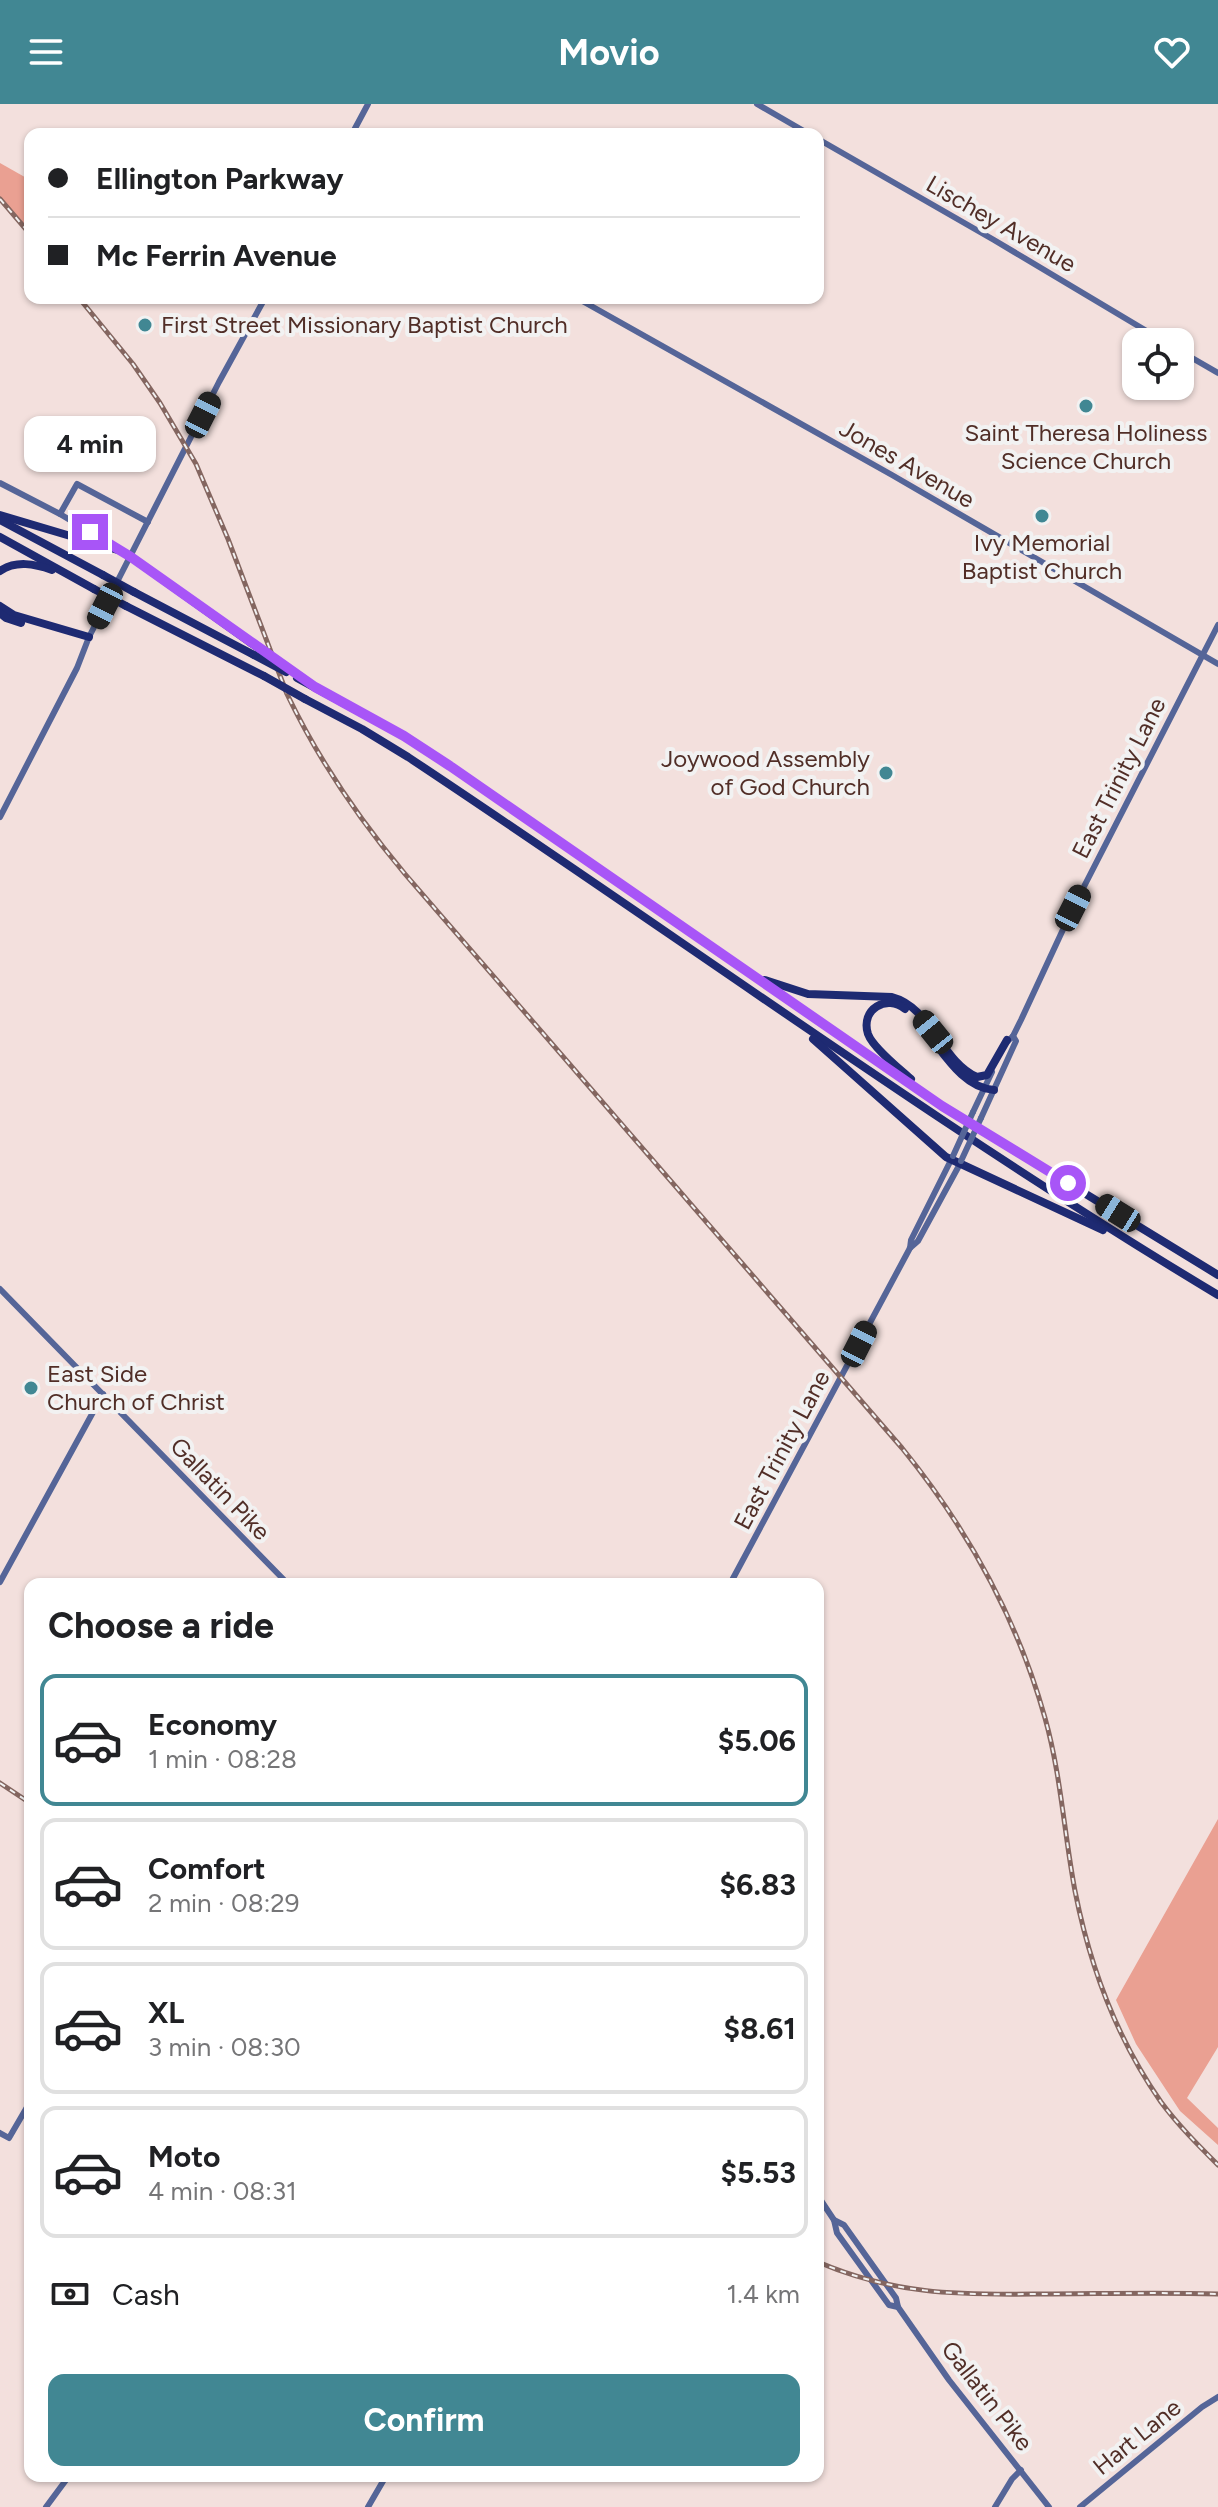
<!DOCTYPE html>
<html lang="en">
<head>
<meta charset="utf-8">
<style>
	:root { --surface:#fff; --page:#f2f2f2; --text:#202124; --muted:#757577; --line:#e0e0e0; --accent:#418793 }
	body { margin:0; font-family:Figtree,sans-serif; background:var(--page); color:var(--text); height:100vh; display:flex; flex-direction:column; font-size:30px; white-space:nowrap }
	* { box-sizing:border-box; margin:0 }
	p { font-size:26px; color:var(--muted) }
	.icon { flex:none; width:44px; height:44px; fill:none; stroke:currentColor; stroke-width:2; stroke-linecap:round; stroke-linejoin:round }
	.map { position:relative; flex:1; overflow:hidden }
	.panel { position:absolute; left:24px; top:1474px; width:800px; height:904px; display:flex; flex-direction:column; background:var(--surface); border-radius:16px; box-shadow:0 2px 6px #0004 }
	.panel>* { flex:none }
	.hud { position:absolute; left:24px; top:24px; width:800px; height:176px; border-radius:16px; box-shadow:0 2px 6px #0004; display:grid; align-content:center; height:176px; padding:0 24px; background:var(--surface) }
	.tools { position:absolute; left:1122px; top:224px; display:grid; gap:16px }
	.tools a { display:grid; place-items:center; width:72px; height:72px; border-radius:16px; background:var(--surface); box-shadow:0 2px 6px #0004; font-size:40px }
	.end { position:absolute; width:36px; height:36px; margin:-18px; border:10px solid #a855f7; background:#fff; box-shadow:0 0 0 4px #fff }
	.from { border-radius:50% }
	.bubble { position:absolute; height:56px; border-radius:16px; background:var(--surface); box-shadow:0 2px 6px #0004; font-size:26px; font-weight:700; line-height:56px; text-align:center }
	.car { position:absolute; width:24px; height:48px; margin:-24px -12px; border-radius:10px; box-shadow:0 0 6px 2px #0007; background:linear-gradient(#222 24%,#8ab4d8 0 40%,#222 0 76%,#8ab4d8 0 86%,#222 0) }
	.hud b { display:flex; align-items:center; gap:28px; height:76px; font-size:30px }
	.hud b+b { border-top:2px solid var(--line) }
	.hud i { width:20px; height:20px; background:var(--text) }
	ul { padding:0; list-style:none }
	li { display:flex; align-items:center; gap:24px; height:132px; margin:0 16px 12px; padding:0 8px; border:4px solid var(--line); border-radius:16px }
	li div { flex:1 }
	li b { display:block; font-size:30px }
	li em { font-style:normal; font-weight:700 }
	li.current { border-color:var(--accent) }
	li>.icon { width:72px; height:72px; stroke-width:1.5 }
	h2 { padding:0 24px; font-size:36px; line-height:96px }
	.pay { display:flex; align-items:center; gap:20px; height:88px; padding:0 24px; font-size:30px }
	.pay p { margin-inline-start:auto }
	.action { display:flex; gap:16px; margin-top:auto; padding:16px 24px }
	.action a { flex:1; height:92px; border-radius:16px; background:var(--accent); color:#fff; font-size:32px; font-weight:700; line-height:92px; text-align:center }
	header { display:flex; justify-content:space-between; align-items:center; height:104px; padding:0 24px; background:var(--accent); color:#fff; font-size:36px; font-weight:700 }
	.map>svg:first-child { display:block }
</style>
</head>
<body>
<header><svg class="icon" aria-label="menu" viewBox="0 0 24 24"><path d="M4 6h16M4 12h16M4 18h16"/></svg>Movio<svg class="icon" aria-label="heart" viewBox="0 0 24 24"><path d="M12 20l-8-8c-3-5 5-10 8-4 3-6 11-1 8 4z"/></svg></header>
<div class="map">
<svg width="1218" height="2403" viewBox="0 0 1218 2403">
	<rect width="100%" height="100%" fill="#f3e0dd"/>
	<!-- green -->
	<g fill="#eaa092">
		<polygon points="0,59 30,76 30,130 0,95"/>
		<polygon points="1218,1715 1218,1943 1187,1994 1218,2024 1218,2041 1180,2007 1136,1940 1116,1896"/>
	</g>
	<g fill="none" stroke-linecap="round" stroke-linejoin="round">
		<!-- secondary -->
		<g stroke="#556598" stroke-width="6">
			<polyline points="757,0 809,30"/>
			<polyline points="352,30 368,0"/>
			<polyline points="818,35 994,136 1165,238"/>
			<polyline points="577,194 892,371 1218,560"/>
			<polyline points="1180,247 1218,269"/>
			<polyline points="0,379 60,410 131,453"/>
			<polyline points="60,410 77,380 148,418"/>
			<polyline points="0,713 77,564 89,533 219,278 265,194"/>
			<polyline points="1005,940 1013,932 1021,916 1073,804 1218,521"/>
			<polyline points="973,1008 992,968"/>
			<polyline points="981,1014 1016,937 1013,932"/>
			<polyline points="910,1144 918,1137 961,1058"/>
			<polyline points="0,1185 288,1480"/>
			<polyline points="0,1478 103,1290"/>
			<polyline points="730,1480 910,1144 911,1136 953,1052"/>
			<polyline points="0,2029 9,2034 30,1998"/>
			<polyline points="818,2092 834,2116 837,2129 889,2201 898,2203"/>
			<polyline points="834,2116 844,2121 896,2194 898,2203 949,2276 1049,2403"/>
			<polyline points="46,2403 69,2372"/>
			<polyline points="368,2403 386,2372"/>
			<polyline points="995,2403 1012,2375 1021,2366"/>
			<polyline points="1080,2403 1202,2303 1218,2293"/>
		</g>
		<!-- highway -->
		<g stroke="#1e2a72" stroke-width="8">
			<polyline points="0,411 121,447"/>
			<polyline points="0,416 103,471"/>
			<polyline points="0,433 94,485"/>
			<polyline points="131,453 251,539"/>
			<path d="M0,467C16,456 35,460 52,466"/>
			<polyline points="134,488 254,551"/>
			<polyline points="0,502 14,511 89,533"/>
			<polyline points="126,502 264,572"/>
			<polyline points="0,509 6,514 21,519"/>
			<polyline points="297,574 404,632 450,662 942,1002 1218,1171"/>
			<path d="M305,595L362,625L408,653C678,832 940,1024 1218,1191"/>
			<path d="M765,876L808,890L892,893C931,903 941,957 977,973L987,971L1007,936"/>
			<path d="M905,905C887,890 860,905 868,930C873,944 900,965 911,975"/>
			<path d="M928,930C945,951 964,984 994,986"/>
			<polyline points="813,935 946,1053 1103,1126"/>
		</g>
		<defs>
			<g id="rail">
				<polyline points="0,95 30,130"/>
				<path d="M79,194L133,260L160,299L196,360L228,435L287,590C318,655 359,715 405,770L902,1344C967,1424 1017,1514 1045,1614C1061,1671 1064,1729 1075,1787C1090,1863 1117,1935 1161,1998C1178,2021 1198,2041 1218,2061"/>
				<polyline points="0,1679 30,1699"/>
				<path d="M818,2158C893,2190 955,2191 1034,2190C1095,2190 1157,2188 1218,2190"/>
			</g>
		</defs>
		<!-- rail casing -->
		<use href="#rail" stroke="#846660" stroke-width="5"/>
		<!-- rail -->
		<use href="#rail" stroke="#f2f2f2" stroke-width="2" stroke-dasharray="6" stroke-linecap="butt"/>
		<!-- secondary-bridge -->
		<g stroke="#556598" stroke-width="6">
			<polyline points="953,1052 973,1008"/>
			<polyline points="961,1057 981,1014"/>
		</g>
		<!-- highway-bridge -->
		<g stroke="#1e2a72" stroke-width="8">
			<polyline points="103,471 134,488"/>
			<polyline points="94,485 126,502"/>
			<polyline points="251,539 295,569"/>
			<polyline points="254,551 286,568"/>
			<polyline points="264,572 305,595"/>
		</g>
	</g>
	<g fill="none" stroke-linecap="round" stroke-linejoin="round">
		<!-- route -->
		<polyline stroke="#a855f7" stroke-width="10" points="90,428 131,453 315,583 404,632 450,662 942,1002 1068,1079"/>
	</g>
	<!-- markers -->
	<g fill="#418793" stroke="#f2f2f2" stroke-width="3">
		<circle cx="145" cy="221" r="8"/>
		<circle cx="1086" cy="302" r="8"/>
		<circle cx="1042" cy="412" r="8"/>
		<circle cx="886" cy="669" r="8"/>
		<circle cx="31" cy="1284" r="8"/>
	</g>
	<g text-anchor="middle" stroke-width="8" stroke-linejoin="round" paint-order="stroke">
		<!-- street labels -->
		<g font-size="24" fill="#512e27" stroke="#f2f2f2">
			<text transform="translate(1001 120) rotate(30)" y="8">Lischey Avenue</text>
			<text transform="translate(907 360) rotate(30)" y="8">Jones Avenue</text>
			<text transform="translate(1119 674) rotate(-63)" y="8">East Trinity Lane</text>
			<text transform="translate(782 1346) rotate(-62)" y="8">East Trinity Lane</text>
			<text transform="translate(220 1385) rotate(46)" y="8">Gallatin Pike</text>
			<text transform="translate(987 2292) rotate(52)" y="8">Gallatin Pike</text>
			<text transform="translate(1137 2333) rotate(-39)" y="8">Hart Lane</text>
		</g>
		<!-- poi labels -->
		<g font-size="24" fill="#512e27" stroke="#f2f2f2" text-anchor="start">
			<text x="161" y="229">First Street Missionary Baptist Church</text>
			<text x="1086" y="337" text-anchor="middle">Saint Theresa Holiness<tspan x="1086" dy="28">Science Church</tspan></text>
			<text x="1042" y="447" text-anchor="middle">Ivy Memorial<tspan x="1042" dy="28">Baptist Church</tspan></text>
			<text x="870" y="663" text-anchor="end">Joywood Assembly<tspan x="870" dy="28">of God Church</tspan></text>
			<text x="47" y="1278">East Side<tspan x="47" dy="28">Church of Christ</tspan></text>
		</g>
	</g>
</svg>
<div class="tools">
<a><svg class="icon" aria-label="locate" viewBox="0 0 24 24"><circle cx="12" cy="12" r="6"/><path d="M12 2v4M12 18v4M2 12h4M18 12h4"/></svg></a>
</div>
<i class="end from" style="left:1068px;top:1079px"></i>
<i class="end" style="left:90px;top:428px"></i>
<div class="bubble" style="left:24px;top:312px;width:132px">4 min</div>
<i class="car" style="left:203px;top:311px;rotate:27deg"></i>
<i class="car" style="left:105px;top:502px;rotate:207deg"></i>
<i class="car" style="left:1073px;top:804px;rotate:27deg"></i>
<i class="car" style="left:933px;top:928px;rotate:321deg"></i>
<i class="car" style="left:1118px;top:1109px;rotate:302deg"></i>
<i class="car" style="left:859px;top:1240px;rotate:27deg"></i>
<div class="hud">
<b><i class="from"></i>Ellington Parkway</b>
<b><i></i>Mc Ferrin Avenue</b>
</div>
<section class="panel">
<h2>Choose a ride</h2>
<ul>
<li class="current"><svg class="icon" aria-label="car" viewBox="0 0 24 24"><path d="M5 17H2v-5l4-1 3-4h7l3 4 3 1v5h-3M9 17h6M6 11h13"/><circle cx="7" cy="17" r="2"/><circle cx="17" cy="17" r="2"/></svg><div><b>Economy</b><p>1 min · 08:28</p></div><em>$5.06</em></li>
<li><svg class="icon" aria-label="car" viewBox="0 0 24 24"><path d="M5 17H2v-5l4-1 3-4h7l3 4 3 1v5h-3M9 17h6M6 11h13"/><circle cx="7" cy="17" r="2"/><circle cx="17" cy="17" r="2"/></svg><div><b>Comfort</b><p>2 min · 08:29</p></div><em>$6.83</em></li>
<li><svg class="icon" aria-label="car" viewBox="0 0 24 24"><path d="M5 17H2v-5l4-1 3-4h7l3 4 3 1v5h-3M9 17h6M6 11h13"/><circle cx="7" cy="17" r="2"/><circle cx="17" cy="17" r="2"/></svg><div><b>XL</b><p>3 min · 08:30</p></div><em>$8.61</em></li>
<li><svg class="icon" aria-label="car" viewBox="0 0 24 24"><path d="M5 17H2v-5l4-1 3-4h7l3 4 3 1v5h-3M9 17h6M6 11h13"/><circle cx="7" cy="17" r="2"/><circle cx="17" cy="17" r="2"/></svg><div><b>Moto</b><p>4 min · 08:31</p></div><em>$5.53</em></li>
</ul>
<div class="pay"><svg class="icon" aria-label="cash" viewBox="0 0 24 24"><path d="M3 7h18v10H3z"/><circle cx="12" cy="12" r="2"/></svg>Cash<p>1.4 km</p></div>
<div class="action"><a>Confirm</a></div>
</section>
</div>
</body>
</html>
